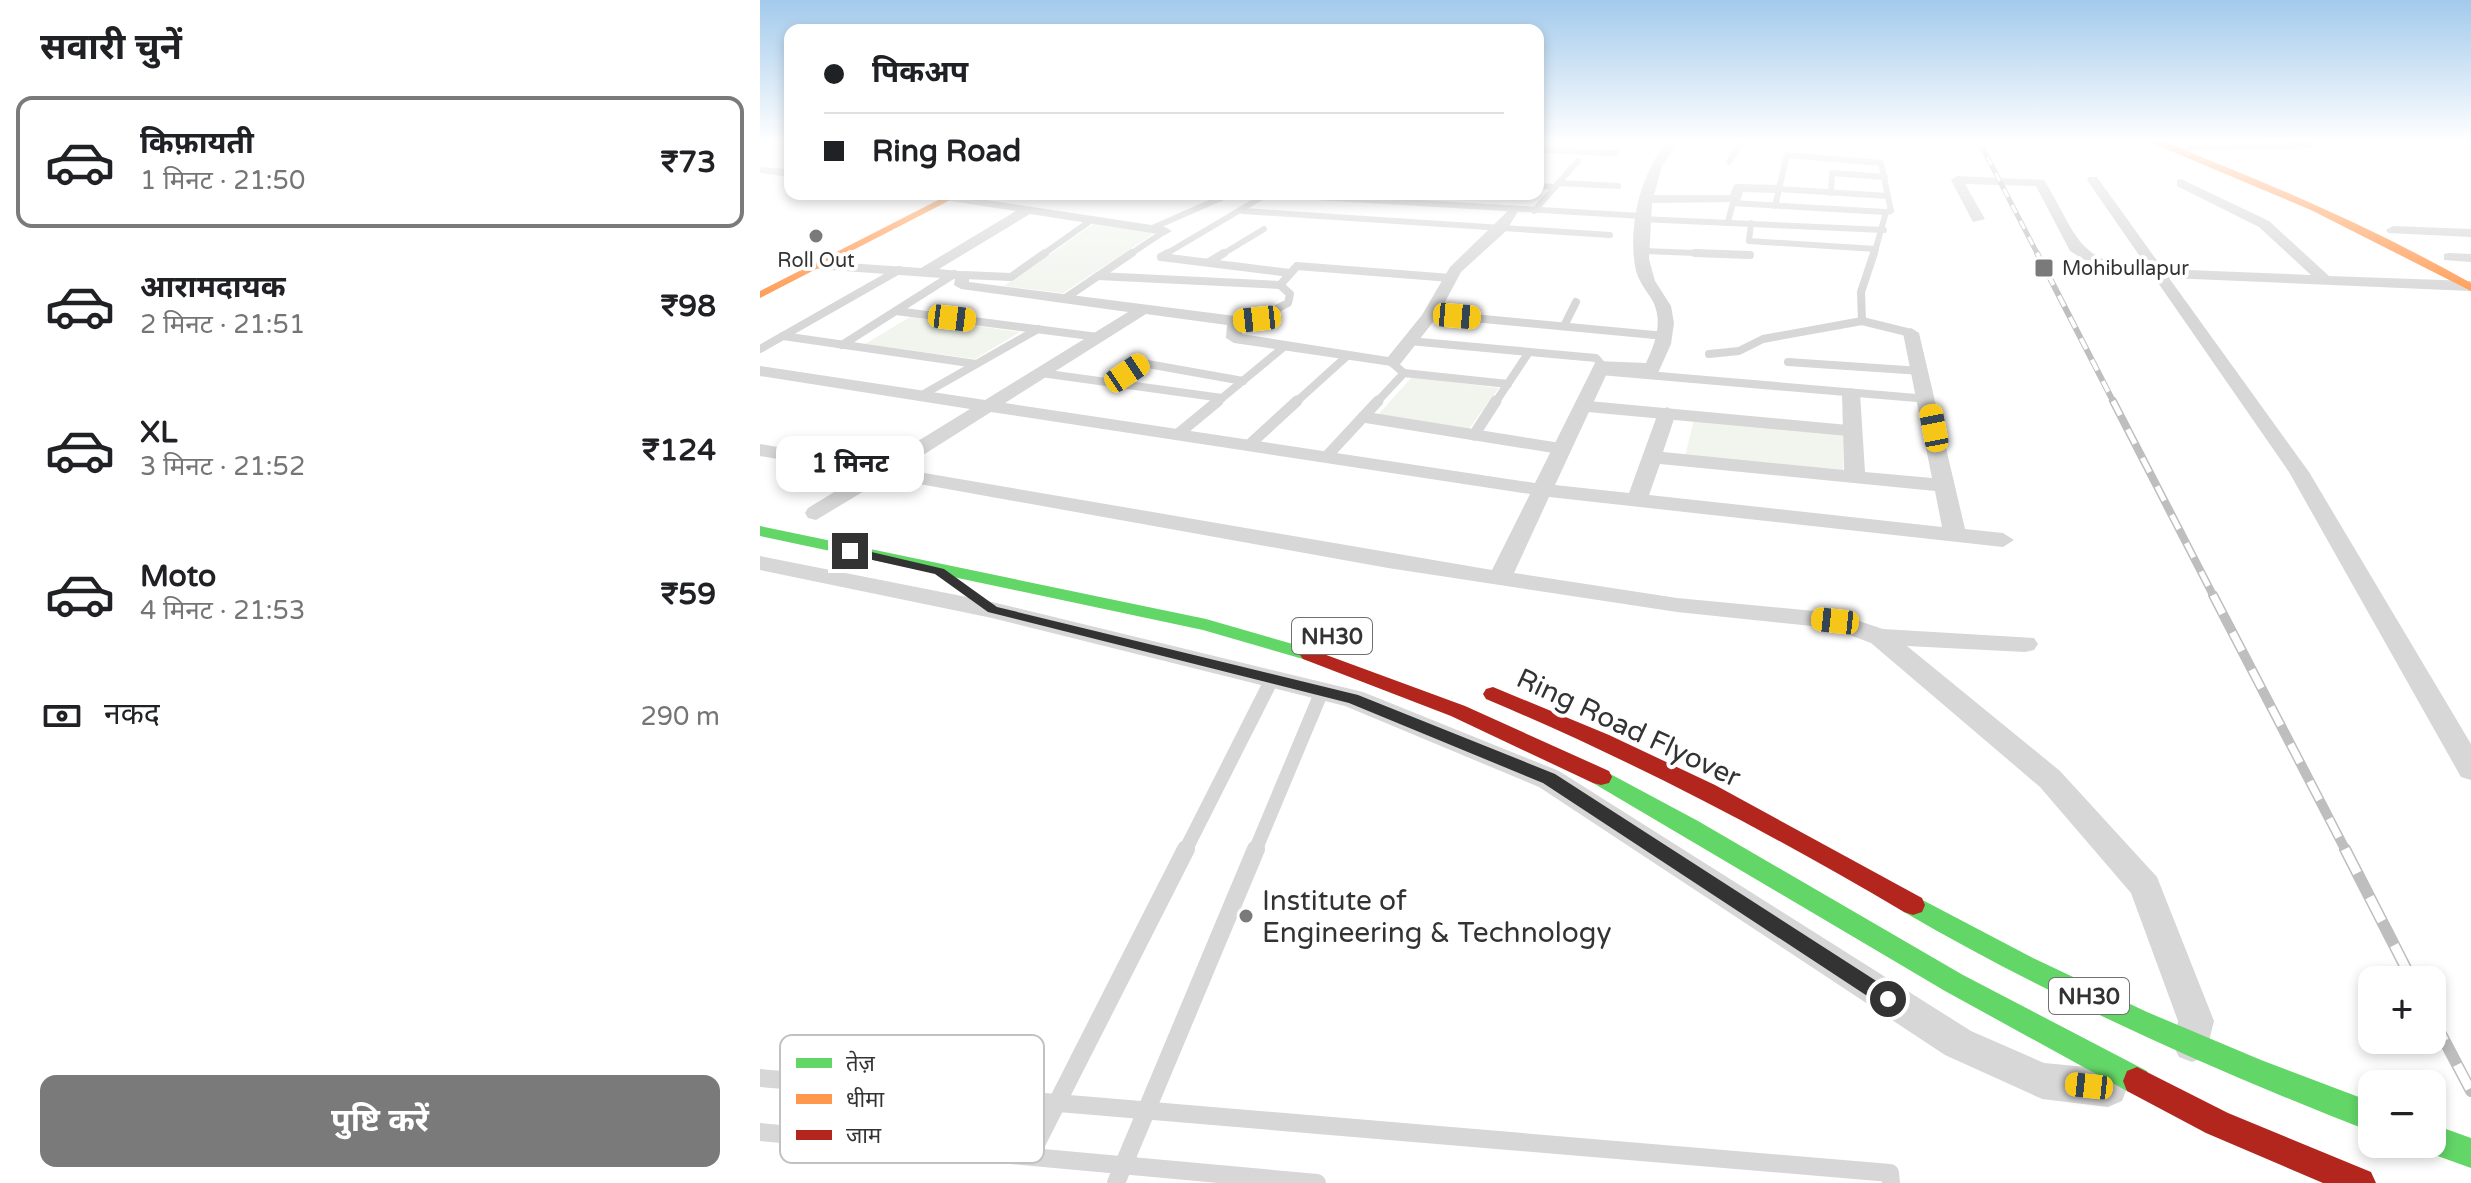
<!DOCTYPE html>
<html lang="hi">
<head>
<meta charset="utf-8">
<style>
	:root { --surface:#fff; --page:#f6f6f6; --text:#202124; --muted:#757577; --line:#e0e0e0; --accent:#7a7a7a }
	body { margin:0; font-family:"Varela Round","Noto Sans Devanagari",sans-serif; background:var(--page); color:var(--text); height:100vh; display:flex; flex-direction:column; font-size:30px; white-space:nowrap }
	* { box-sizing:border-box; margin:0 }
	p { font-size:26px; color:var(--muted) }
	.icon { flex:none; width:44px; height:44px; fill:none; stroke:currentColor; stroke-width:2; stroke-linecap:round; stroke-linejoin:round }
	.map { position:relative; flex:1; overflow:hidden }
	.side { display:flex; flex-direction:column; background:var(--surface); width:760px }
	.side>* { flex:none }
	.hud { position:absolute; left:24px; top:24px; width:760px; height:176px; border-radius:16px; box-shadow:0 4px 12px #0003; display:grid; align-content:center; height:176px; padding:0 40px; background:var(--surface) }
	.buttons { position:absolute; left:1598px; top:966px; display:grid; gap:16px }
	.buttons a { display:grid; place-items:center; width:88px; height:88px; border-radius:16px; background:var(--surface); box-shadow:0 4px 12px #0003; font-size:40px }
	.end { position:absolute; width:36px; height:36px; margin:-18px; border:10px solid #333; background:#fff; box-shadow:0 0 0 4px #fff }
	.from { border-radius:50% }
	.bubble { position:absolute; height:56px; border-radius:16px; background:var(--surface); box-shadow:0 4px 12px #0003; font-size:26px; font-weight:700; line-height:56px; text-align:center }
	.car { position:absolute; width:24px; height:48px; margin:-24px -12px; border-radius:10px; box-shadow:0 0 6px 2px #0007; background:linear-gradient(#f5c518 24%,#345 0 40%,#f5c518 0 76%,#345 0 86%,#f5c518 0) }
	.hud b { display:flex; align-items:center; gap:28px; height:76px; font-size:30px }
	.hud b+b { border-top:2px solid var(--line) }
	.hud i { width:20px; height:20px; background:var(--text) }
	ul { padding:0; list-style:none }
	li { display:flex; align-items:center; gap:24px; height:132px; margin:0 16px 12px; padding:0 24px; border:4px solid transparent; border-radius:16px }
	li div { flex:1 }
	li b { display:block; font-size:30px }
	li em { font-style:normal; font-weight:700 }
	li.on { border-color:var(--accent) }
	li>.icon { width:72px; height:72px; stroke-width:1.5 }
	h2 { padding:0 40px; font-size:36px; line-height:96px }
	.pay { display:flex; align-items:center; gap:20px; height:88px; padding:0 40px; font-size:30px }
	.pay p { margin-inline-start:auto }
	.button { display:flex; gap:16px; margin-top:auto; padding:16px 40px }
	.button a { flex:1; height:92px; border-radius:16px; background:var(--accent); color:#fff; font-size:32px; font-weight:700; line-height:92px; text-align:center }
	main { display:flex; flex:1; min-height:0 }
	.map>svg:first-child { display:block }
</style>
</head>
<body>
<main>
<section class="side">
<h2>सवारी चुनें</h2>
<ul>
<li class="on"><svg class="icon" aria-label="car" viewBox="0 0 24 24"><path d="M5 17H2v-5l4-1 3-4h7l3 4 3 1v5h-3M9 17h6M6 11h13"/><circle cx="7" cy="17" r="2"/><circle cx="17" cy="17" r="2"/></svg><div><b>किफ़ायती</b><p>1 मिनट · 21:50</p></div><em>₹73</em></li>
<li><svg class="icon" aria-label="car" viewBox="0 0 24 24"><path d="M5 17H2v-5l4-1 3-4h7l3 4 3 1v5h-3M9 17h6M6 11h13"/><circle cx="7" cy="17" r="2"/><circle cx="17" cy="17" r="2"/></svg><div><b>आरामदायक</b><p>2 मिनट · 21:51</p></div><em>₹98</em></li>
<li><svg class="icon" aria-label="car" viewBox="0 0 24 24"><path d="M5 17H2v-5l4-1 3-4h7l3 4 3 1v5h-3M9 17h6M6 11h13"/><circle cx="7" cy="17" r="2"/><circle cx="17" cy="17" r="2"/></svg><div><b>XL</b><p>3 मिनट · 21:52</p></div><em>₹124</em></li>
<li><svg class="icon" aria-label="car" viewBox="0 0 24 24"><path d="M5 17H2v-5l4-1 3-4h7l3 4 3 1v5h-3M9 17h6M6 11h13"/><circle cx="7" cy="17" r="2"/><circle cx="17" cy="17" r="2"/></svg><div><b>Moto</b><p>4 मिनट · 21:53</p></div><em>₹59</em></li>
</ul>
<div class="pay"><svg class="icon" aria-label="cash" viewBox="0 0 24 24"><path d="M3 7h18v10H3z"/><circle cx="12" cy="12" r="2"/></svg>नकद<p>290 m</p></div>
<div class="button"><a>पुष्टि करें</a></div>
</section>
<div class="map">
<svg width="1711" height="1183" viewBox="0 0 1711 1183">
	<rect width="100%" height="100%" fill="#fff"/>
	<!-- green -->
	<g fill="#f1f5ed">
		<polygon points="335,223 395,233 303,293 244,286"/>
		<polygon points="150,317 260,332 215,359 105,344"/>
		<polygon points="652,377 739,388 708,430 617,416"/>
		<polygon points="934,420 1083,434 1083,471 925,456"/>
	</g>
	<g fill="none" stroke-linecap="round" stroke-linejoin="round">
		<!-- lane-far4 -->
		<g stroke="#d7d7d7" stroke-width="6">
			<polyline points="1430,148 1550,145"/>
			<polyline points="778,150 856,153"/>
			<polyline points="969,162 982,141"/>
			<polyline points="798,183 858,186"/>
			<polyline points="778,186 795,187"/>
			<polyline points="1019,189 1128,196"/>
			<polyline points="1071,193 1072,173 1125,177"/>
			<polyline points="507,194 882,216"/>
			<polyline points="1015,206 1027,155 1121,163 1131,211 1126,212 1114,255"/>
			<polyline points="483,211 850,235"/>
			<polyline points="774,211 818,161"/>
			<polyline points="881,219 1124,230"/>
			<polyline points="968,221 973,203 1126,212"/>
			<polyline points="991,223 989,241 1116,249"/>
			<polyline points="390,229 461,198"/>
			<polyline points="884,251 988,255"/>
			<polyline points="282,255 333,219"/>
			<polyline points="369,255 405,231"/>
			<polyline points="404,255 507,194"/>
			<polyline points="461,255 504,229"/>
		</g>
		<!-- lane-far3 -->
		<g stroke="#d7d7d7" stroke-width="8">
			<polyline points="935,253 990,255"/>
			<polyline points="401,257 530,273"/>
			<polyline points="401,257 408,253"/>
			<polyline points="449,262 464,253"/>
			<polyline points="204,275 251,277 285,253"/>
			<polyline points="338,276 520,285 530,294 528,303 497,319 475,321"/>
			<polyline points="520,285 537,266 691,278"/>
			<polyline points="304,299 372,253"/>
			<polyline points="136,311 338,337"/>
			<polyline points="671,314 905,336"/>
			<polyline points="1102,321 1101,292 1114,253"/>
			<polyline points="804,326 816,302"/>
			<polyline points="23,336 216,364"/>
			<polyline points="649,341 836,358 842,365"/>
			<polyline points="82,345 194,274"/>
			<polyline points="0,349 139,270"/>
			<polyline points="949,354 979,351 1003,339 1102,321 1151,333"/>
			<polyline points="1028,362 1161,371"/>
			<polyline points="632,363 644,373 748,384"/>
			<polyline points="840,371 1168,399"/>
			<polyline points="281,373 462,398"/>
			<polyline points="353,383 382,363 483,381"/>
			<polyline points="162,395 278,329"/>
			<polyline points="456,403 525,346"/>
			<polyline points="535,403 587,356"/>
			<polyline points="616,403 644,373"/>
			<polyline points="735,403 769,352"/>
		</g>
		<!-- lane-far2 -->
		<g stroke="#d7d7d7" stroke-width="11">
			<polyline points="823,406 1093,431"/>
			<polyline points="603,417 803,449"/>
			<polyline points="418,434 458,401"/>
			<polyline points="714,435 736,401"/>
			<polyline points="489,445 537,401"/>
			<polyline points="566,457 618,401"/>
		</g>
		<!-- lane-far1 -->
		<g stroke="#d7d7d7" stroke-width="14">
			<polyline points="425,851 512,679"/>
			<polyline points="495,851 562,691"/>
		</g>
		<!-- lane -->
		<g stroke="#d7d7d7" stroke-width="18">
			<polyline points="0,1078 1130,1173 1131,1183"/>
			<polyline points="0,1132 557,1183"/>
			<polyline points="270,1156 426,849"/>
			<polyline points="356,1183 496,849"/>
		</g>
		<!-- street -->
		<g fill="#d7d7d7" fill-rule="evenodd">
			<path d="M908,141H919L902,166L894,195H970L974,185L978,184L1019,185L1025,189L1019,193L983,192L980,201L976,202L892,203L889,259L895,281L911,306L914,323L911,344L898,373L848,371L795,485L869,493L898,413L907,407L916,413L903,452L1084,470L1082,393L1091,388L1100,393L1105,472L1172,478L1143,333L1151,328L1159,333L1205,529L1243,533L1254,540L1243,547L789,497L754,573L917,598L1075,613L1123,629L1274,638L1278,644L1274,650L1265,652L1147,646L1300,771L1397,877L1454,1021L1445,1057L1432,1062L1419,1057L1413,1045L1418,1021L1371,893L1280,787L1111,643L1071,628L917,612L628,568L126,478L56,520L48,518L45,513L48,508L104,474L0,456V444L119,465L210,409L0,376V366L225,400L368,312L201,289L194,285L195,279L57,269L50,265L57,261L161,268L256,211L190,201L184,197L186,194L405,227L412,231L405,235L270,214L179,269L209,272V282L475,316L483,321L482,334L628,357L662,315L690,267L753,206L759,210L746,231L701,272L677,317L638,367L474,343L466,338L467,325L386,314L245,403L775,483L836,361L886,363C896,342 904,319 891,298C885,289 879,281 876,271C867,230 880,172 908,141ZM231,412L770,494L732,570L141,469ZM900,464L1175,491L1182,527L889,495Z"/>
			<polygon points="0,167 30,169 30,177 0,173"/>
			<path d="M1197,176L1284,180C1317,233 1316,265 1388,268L1327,180L1329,177H1337L1403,269L1551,275L1499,227L1417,186V180L1421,179L1509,221L1569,276L1711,281V291L1409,278L1549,472L1711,744V780L1701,777L1529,472L1394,277L1348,274L1310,251L1276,186L1205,184L1225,219L1213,222L1191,180Z"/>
			<polygon points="427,194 459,194 467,198 461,202"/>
			<polygon points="1633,226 1711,229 1711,237 1628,233 1626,230"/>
			<polygon points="1689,253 1711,254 1711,262 1684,260 1684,254"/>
			<polygon points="0,556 232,602 603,692 799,771 1211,1031 1284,1063 1348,1069 1362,1075 1367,1088 1362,1101 1348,1107 1282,1099 1185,1055 779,787 585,706 232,618 0,570"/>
		</g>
		<!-- fast -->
		<g fill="#63d668" fill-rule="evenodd">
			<polygon points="0,526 446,619 557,651 560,655 550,661 443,630 0,536"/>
			<polygon points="841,769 938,821 1203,975 1387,1071 1391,1081 1387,1091 1377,1095 1367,1091 1185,991 833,783 830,777 833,771"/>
			<path d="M1153,895L1273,958L1387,1012L1501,1060L1612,1102V1132C1450,1069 1294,999 1144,912L1141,905L1144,898Z"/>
			<polygon points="1672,1124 1711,1138 1711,1168 1661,1150 1659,1144 1672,1144"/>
		</g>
		<!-- slow -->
		<g fill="#ff974d" fill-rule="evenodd">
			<path d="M1387,141C1410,140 1435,155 1456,163C1544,198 1629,237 1711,283V291L1551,210Z"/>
			<polygon points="190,194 202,194 0,298 0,291"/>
		</g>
		<!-- jam -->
		<g fill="#b3261e" fill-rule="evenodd">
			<polygon points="550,649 705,706 849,771 852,777 849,783 841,785 833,783 691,716 543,659 540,655 543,651"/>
			<path d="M733,687L849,735L955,785L1162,898L1165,905L1162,912L1153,915L1144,912C1009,832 871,760 726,699L723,694L726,689Z"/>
			<polygon points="1377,1067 1468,1113 1611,1172 1616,1183 1563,1183 1446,1133 1367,1091 1363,1081 1367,1071"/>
		</g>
		<defs>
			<polyline id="rail-far4" points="1219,141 1278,255"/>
			<polyline id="rail-far3" points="1277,253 1354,403"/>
			<polyline id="rail-far2" points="1353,401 1454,597"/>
			<polyline id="rail-far1" points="1453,595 1586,851"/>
			<g id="rail">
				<polyline points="1585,849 1652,980"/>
				<polyline points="1672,1017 1711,1091"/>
			</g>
		</defs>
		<!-- rail-far4 casing -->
		<use href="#rail-far4" stroke="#bebebe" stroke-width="5"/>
		<!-- rail-far3 casing -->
		<use href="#rail-far3" stroke="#bebebe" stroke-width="6"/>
		<!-- rail-far2 casing -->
		<use href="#rail-far2" stroke="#bebebe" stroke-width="8"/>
		<!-- rail-far1 casing -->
		<use href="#rail-far1" stroke="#bebebe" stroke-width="10"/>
		<!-- rail casing -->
		<use href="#rail" stroke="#bebebe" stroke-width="12"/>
		<!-- rail-far4 -->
		<use href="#rail-far4" stroke="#fff" stroke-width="3" stroke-dasharray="9" stroke-linecap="butt"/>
		<!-- rail-far3 -->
		<use href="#rail-far3" stroke="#fff" stroke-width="4" stroke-dasharray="12" stroke-linecap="butt"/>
		<!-- rail-far2 -->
		<use href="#rail-far2" stroke="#fff" stroke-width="5" stroke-dasharray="16" stroke-linecap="butt"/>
		<!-- rail-far1 -->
		<use href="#rail-far1" stroke="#fff" stroke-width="7" stroke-dasharray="21" stroke-linecap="butt"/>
		<!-- rail -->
		<use href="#rail" stroke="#fff" stroke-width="9" stroke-dasharray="27" stroke-linecap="butt"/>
	</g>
	<!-- sky -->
	<linearGradient id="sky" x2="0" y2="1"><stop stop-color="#a3caec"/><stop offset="0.46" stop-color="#fff"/><stop offset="1" stop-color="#fff" stop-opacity="0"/></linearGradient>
	<rect width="1711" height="306" fill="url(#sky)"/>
	<!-- route -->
	<polygon fill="#333" points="90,547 184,569 237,607 598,695 795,774 1135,993 1138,999 1135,1005 1121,1005 783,783 589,703 228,612 175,574 86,554 84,551"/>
	<!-- markers -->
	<g fill="#7a7a7a" stroke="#fff" stroke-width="3">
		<circle cx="56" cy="236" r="8"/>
		<rect x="1274" y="258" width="20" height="20" rx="4"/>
		<circle cx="486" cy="916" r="8"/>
	</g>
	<g text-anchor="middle" stroke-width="8" stroke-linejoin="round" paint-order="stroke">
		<!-- far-poi labels -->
		<g font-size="20" fill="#333" stroke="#fff">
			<text x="56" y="267">Roll Out</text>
			<text x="1302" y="275" text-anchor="start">Mohibullapur</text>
		</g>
		<!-- shield labels -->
		<g fill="#fff" stroke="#707070" stroke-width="2">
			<rect x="532" y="618" width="80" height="36" rx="6"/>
			<rect x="1289" y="978" width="80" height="36" rx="6"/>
		</g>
		<g font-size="22" font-weight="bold" fill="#333">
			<text x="572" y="644">NH30</text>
			<text x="1329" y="1004">NH30</text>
		</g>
		<!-- near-street labels -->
		<g font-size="28" fill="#333" stroke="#fff">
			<text transform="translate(869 727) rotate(25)" y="10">Ring Road Flyover</text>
		</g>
		<!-- near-poi labels -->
		<g font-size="28" fill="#333" stroke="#fff" text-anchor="start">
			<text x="502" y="910">Institute of<tspan x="502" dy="32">Engineering &amp; Technology</tspan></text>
		</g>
	</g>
	<!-- legend -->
	<rect x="20" y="1035" width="264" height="128" rx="12" fill="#fff" stroke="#c2c2c2" stroke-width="2"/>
	<rect x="36" y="1058" width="36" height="10" fill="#63d668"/>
	<rect x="36" y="1094" width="36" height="10" fill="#ff974d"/>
	<rect x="36" y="1130" width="36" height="10" fill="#b3261e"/>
	<g font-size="22" fill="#333">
		<text x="86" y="1071">तेज़</text>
		<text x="86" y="1107">धीमा</text>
		<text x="86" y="1143">जाम</text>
	</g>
</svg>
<div class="buttons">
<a>+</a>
<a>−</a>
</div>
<i class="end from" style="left:1128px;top:999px"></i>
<i class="end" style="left:90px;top:551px"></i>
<div class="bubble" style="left:16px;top:436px;width:148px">1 मिनट</div>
<i class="car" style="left:697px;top:316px;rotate:95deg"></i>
<i class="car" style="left:192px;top:318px;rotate:97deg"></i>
<i class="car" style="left:497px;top:319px;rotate:264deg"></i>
<i class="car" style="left:367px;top:373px;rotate:56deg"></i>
<i class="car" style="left:1174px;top:428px;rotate:349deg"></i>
<i class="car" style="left:1075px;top:621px;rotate:276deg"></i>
<i class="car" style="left:1329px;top:1086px;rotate:276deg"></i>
<div class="hud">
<b><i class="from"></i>पिकअप</b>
<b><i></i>Ring Road</b>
</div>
</div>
</main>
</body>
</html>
